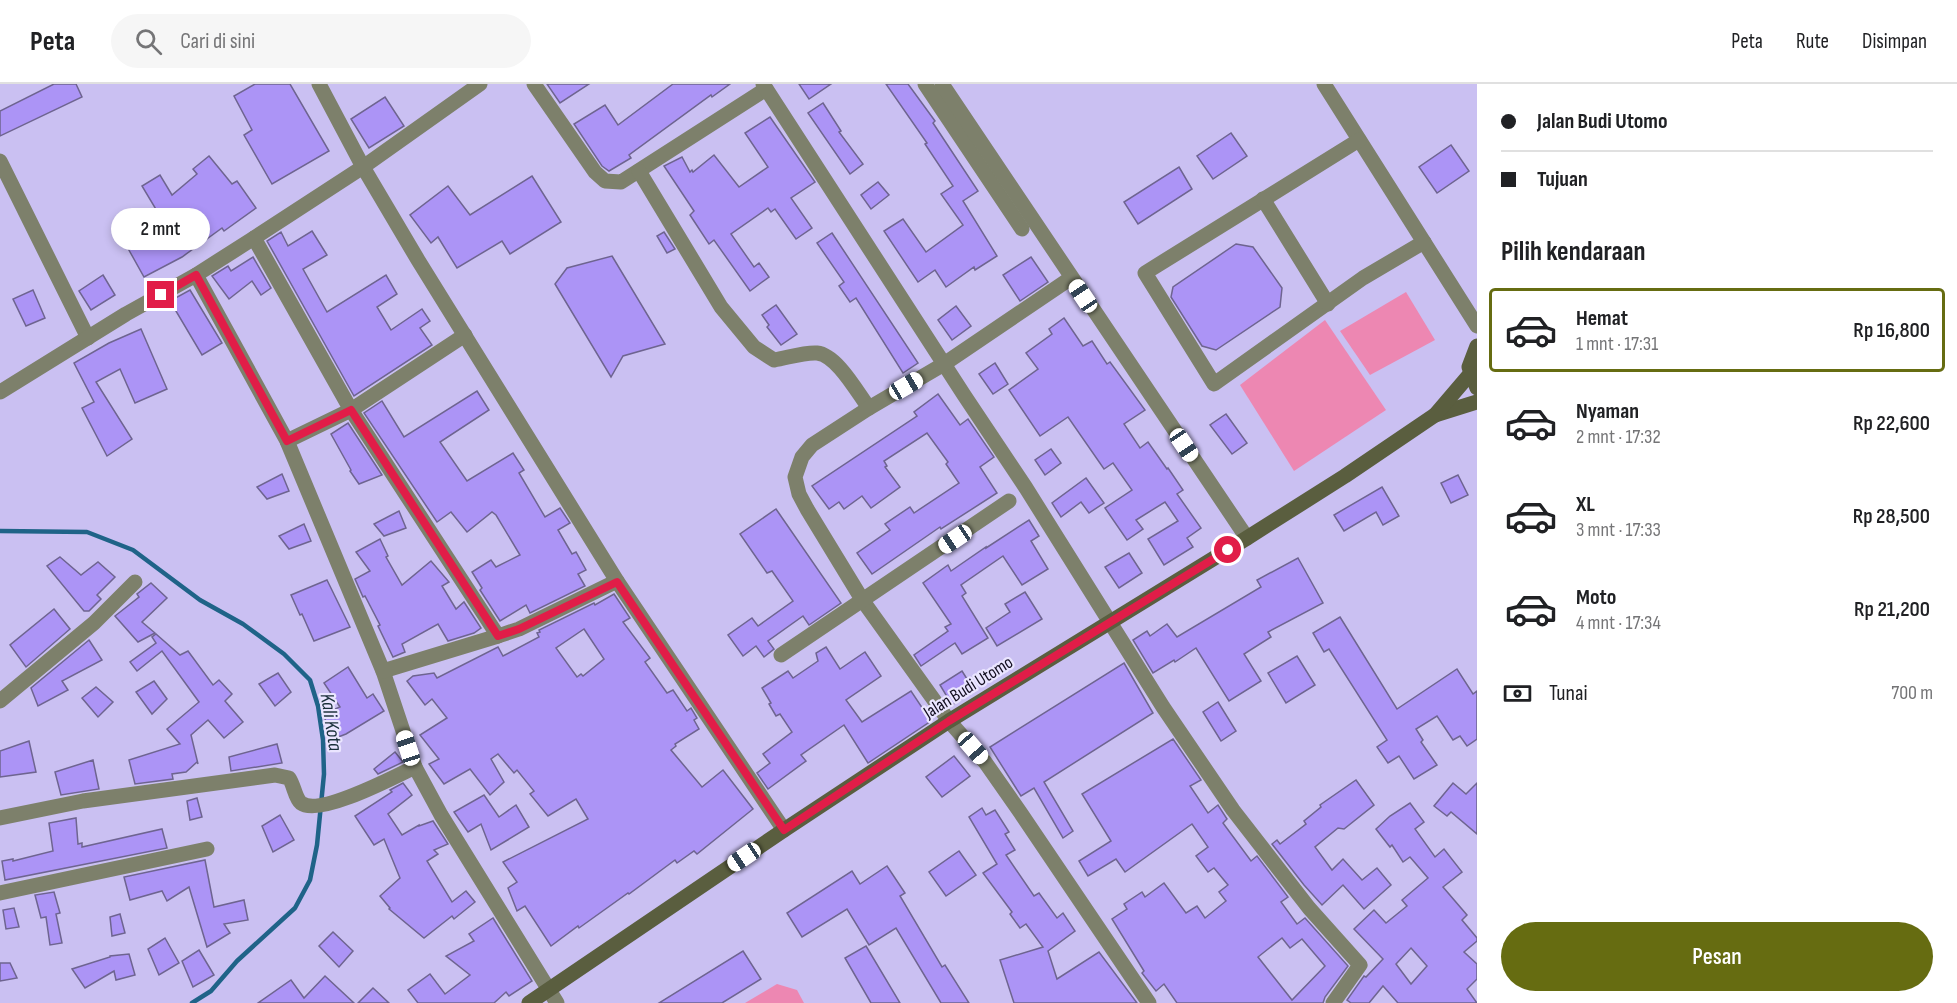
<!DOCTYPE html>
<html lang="id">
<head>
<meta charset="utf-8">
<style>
	:root { --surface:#fff; --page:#f6f6f6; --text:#202124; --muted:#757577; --line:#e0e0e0; --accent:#666c11 }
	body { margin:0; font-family:"Sofia Sans Condensed",sans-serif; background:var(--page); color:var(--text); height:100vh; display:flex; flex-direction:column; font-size:22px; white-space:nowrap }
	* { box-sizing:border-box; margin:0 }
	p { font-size:20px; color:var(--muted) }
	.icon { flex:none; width:33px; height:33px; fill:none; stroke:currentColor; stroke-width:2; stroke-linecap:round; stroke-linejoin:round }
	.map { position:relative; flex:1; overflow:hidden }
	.panel { display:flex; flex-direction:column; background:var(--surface); width:480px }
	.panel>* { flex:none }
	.guide { display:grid; align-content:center; height:132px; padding:0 24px; background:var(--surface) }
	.end { position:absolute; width:27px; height:27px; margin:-14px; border:8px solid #e11d48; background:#fff; box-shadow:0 0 0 3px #fff }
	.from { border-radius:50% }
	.bubble { position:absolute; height:42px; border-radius:21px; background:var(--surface); box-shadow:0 3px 9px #0003; font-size:20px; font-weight:600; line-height:42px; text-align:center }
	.car { position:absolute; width:18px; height:36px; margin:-18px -9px; border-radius:8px; box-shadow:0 0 4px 2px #0007; background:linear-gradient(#fff 24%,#345 0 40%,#fff 0 76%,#345 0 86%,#fff 0) }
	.guide b { display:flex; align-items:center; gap:21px; height:57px; font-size:22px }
	.guide b+b { border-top:2px solid var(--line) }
	.guide i { width:15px; height:15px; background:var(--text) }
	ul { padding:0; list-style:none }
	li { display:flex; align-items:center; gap:18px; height:84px; margin:0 12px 9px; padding:0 12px; border:3px solid transparent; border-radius:6px }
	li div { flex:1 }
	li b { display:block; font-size:22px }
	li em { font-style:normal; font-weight:600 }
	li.current { border-color:var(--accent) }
	li>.icon { width:54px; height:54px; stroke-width:1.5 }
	h2 { padding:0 24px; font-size:27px; line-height:72px }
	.pay { display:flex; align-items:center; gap:15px; height:66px; padding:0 24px; font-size:22px }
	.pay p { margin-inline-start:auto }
	.primary-button { display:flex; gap:12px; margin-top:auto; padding:12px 24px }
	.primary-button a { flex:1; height:69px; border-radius:36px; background:var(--accent); color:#fff; font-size:24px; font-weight:600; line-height:69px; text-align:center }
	header { display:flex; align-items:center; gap:36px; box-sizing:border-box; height:84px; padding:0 30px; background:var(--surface); border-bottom:2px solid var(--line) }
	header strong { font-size:28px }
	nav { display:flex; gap:33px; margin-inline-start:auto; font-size:21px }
	.search { width:420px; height:54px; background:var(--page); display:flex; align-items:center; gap:15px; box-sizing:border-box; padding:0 21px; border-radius:33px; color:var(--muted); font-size:22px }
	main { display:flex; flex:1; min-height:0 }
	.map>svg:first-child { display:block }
</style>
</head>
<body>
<header>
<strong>Peta</strong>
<div class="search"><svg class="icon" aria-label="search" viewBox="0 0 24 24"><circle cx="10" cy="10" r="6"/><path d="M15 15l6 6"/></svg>Cari di sini</div>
<nav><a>Peta</a><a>Rute</a><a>Disimpan</a></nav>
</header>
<main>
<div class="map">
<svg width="1477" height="919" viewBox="0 0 1477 919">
	<rect width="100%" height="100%" fill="#cac0f2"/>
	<!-- green -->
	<g fill="#ed87b2">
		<polygon points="1406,208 1435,256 1370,291 1340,247"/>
		<polygon points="1325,236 1386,326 1294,387 1240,301"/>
		<polygon points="777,900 797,906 804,919 745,919"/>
	</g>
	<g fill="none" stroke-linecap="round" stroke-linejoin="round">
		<!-- stream -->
		<polyline stroke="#1f6388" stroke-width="4.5" points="0,447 87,448 133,466 200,516 243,540 284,570 310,596 318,622 323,656 324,690 317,761 310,796 295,824 237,877 211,907 192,919"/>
	</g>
	<!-- building -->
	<g fill="#ac94f6" stroke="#6e6490" stroke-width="1.5" fill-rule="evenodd">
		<polygon points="54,0 76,0 82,13 0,52 0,27"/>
		<polygon points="255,0 290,0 329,67 272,100 244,51 252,46 234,12"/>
		<polygon points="547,0 589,0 560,19"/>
		<polygon points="673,0 730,0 712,13 711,11 629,71 631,74 609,87 602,82 574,40 605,21 618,41"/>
		<polygon points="799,0 831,0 809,15"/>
		<polygon points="886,0 908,0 935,37 933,39 978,107 963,117 997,172 975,186 974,183 946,203 935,186 918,198 884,147 903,135 926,168 963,141 941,110 953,102 925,60 927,59"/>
		<polygon points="385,13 404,42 369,64 351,35"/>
		<polygon points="823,19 841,47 839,48 863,80 850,90 808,29"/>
		<polygon points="770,33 815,98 791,114 812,144 796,155 775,125 771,128 768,124 731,150 754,183 759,179 769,193 750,207 714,156 709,160 690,131 694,127 664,82 682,73 690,88 692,86 693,88 714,71 739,103 768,83 745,49"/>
		<polygon points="1231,49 1247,72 1213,95 1197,72"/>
		<polygon points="1451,61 1469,87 1437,109 1419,83"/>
		<polygon points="209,72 232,100 237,97 256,124 224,147 222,144 182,173 144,193 125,159 163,137 142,102 160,91 172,111 197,90 193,85"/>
		<polygon points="1179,83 1192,105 1138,140 1124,118"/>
		<polygon points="532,92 561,138 510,170 502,157 457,184 438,153 431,159 410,131 448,102 470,131"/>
		<polygon points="878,98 889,111 871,125 861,111"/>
		<polygon points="312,147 327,171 303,185 327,228 386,191 397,210 377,223 391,246 422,225 430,237 420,244 432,261 354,312 267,157 281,148 288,162"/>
		<polygon points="664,148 675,165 667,169 657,152"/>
		<polygon points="832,149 918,279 903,289 856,214 850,218 839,202 844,198 817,159"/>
		<polygon points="1236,160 1253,163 1282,204 1280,223 1216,266 1202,262 1171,213 1173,203"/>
		<polygon points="612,172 665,260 623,272 611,293 555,200 567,184"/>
		<polygon points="253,173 271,204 261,211 252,197 229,215 212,192 228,182 231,187"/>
		<polygon points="1031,173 1048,198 1020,217 1003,191"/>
		<polygon points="103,191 115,211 91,226 79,207"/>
		<polygon points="33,206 45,234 26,242 13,215"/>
		<polygon points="190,206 222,259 202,271 170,217"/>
		<polygon points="776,221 797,250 781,261 767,243 769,241 762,231"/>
		<polygon points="956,222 971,242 952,256 938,236"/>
		<polygon points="1064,234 1083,262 1092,257 1107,280 1110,278 1145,326 1124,340 1140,364 1148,358 1167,385 1168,384 1183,406 1177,410 1201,444 1187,454 1193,463 1164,481 1148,455 1178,437 1165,418 1136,436 1143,445 1127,456 1105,424 1132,406 1113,379 1104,385 1068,333 1040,352 1009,306 1038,285 1026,269 1052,250 1049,245"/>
		<polygon points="141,245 167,305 135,319 120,285 96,298 132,355 107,372 82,324 94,318 74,279 109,259"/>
		<polygon points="995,279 1008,300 993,310 979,290"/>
		<polygon points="477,307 489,326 440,358 467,397 513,369 524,386 519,389 545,433 560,424 570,439 558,446 572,470 576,468 586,486 578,490 585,502 530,529 526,521 500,537 480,506 482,504 472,488 491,476 496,483 520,471 496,431 492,428 467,448 451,428 437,438 364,329 382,317 404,353"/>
		<polygon points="938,310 960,341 968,335 994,373 980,383 997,409 941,445 940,443 872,490 857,469 890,446 885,440 910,423 914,429 959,399 946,380 948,378 927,349 884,377 887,382 885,383 900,403 871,424 862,412 844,425 839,418 829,425 812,402 917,332 914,328"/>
		<polygon points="1226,330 1247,359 1232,370 1210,341"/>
		<polygon points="348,339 382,391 359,400 350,387 351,386 331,350"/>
		<polygon points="1051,365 1061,379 1045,391 1035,376"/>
		<polygon points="282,390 289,407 267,415 257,403"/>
		<polygon points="1458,391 1468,411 1451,419 1441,399"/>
		<polygon points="1086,394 1104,419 1089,429 1081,418 1061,433 1052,419"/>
		<polygon points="1382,403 1399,432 1383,441 1376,428 1344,447 1334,431"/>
		<polygon points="776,425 841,519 809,541 803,532 768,557 774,565 764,573 756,562 743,572 728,551 752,534 758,542 793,517 772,487 767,489 740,450"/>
		<polygon points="399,427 406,444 384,452 374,440"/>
		<polygon points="1029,436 1039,452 1031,457 1048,485 1022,501 1003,472 961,501 966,509 962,512 988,554 962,570 955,559 921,582 914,571 948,547 945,543 951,540 923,499 948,481 951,487 986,463 986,464"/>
		<polygon points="304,440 311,457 289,465 279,452"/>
		<polygon points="380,455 388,472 386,473 402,501 431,477 449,498 442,502 456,525 464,518 481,544 474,549 448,557 438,540 402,560 405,568 393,573 378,542 380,541 365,512 363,513 355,495 370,487 356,468"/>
		<polygon points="1129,469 1142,489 1119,504 1105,483"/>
		<polygon points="60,473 81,491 98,478 115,493 97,511 101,515 89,527 84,527 47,482"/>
		<polygon points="1298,474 1323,519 1268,548 1271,553 1244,570 1261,597 1229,617 1196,564 1175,578 1174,576 1153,589 1133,556 1147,547 1150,552 1167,540 1177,553 1261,503 1257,496"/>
		<polygon points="327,496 350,543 314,557 302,530 300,531 291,511"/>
		<polygon points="151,499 167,514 142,538 155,549 138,558 115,532 139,513 137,510"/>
		<polygon points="1025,508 1042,535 997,562 986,544 1010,528 1005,520"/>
		<path d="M614,510L630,534L623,538L650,574L645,578L667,609L673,606L687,627L691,624L697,634L694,636L699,645L675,660L676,662L671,666L702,703L723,686L753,725L697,770L694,767L677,779L675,776L629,810L628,809L579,844L578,842L551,862L525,822L517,827L508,804L517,798L503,778L588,735L576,715L548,732L530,710L534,707L517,686L514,689L498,670L491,675L504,698L490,711L470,685L444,700L429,680L439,675L420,651L447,634L432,615L425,621L407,597L413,592L434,589L437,594L498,563L503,572L539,553L537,549L540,548L539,546L594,519L595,521ZM584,545L604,575L583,592L581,590L577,593L556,564Z"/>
		<polygon points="54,525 70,545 26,583 10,561"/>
		<polygon points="1340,533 1397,625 1457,585 1473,610 1477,607 1477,655 1467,662 1460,652 1453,656 1437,632 1416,645 1423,656 1421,658 1437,681 1414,695 1399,672 1388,679 1377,663 1387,656 1329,565 1324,568 1313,549"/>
		<polygon points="156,550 180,571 188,567 213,601 219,596 232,610 225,617 243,638 224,654 208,636 191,651 198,680 197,678 186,688 172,690 173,695 135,700 129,676 180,660 167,645 199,618 162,567 137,587 130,578 156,559 152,553"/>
		<polygon points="89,556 102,576 62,597 68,606 38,622 31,604"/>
		<polygon points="826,563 840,585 865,568 881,592 846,616 862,638 911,607 931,637 868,679 844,641 801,671 806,677 768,705 757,689 770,679 763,670 792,648 780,630 776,632 769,620 771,619 762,604 788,587 793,594 818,577 816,569"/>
		<polygon points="1297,572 1315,601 1286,619 1268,589"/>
		<polygon points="1124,579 1153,629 1044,698 1073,747 1063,754 1034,704 1021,712 990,663"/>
		<polygon points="348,583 367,614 373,610 384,627 346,650 333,655 323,630 340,623 324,599"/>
		<polygon points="962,587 974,606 952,621 940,601"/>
		<polygon points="278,589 291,608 275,622 259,600"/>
		<polygon points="154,597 167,615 152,630 136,608"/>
		<polygon points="96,603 113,618 98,633 82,614"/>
		<polygon points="1218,618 1236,647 1221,657 1203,628"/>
		<path d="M1173,655L1201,696L1190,702L1208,729L1218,721L1227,735L1223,739L1251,777L1257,772L1288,813L1281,818L1297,840L1305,834L1348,882L1325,913L1323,919H1177L1164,900L1156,907L1142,889L1144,887L1112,835L1127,825L1124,820L1142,808L1145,813L1164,799L1186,829L1197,822L1205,834L1226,817L1219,808L1228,801L1214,784L1208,788L1196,772L1208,763L1192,740L1125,788L1116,775L1088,792L1079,777L1111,757L1082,710ZM1282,854L1290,864L1302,855L1325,882L1292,916L1258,873Z"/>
		<polygon points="29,657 36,688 0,693 0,667"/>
		<polygon points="277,660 282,679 231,687 229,673"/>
		<polygon points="395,668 403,678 378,690 374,685"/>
		<polygon points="954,672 970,692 942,713 926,693"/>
		<polygon points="93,676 99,705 61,711 55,688"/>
		<polygon points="1356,696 1374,721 1344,745 1338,744 1315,763 1332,786 1343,775 1362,796 1377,784 1391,801 1364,825 1343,801 1322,821 1304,801 1272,760 1277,756 1280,760 1306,740 1304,737 1321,723 1320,721"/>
		<polygon points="403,699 412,711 388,730 402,751 419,741 419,742 433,737 448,760 434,766 438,770 427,777 452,818 466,807 475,818 454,835 452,832 424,854 389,825 390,824 380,812 400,794 384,755 374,761 355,732 392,708 390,706"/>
		<polygon points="1453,699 1466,710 1477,699 1477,750 1451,728 1447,732 1434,722"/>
		<polygon points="484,711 499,733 516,721 529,743 491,766 481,740 468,748 454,728"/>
		<polygon points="197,714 202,733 190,736 187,717"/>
		<path d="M1410,719L1424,738L1415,745L1435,773L1444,765L1462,788L1443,803L1467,831L1462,836L1477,854V857L1464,868L1477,880V895L1467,905L1477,919H1398L1383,902L1369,919H1351L1347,916L1364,892L1366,893L1383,875L1354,845L1374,826L1386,839L1407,822L1402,816L1428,794L1410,773L1403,778L1392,761L1390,763L1376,745L1390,732ZM1411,864L1427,882L1411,900L1396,880Z"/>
		<polygon points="982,724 986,731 995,726 1009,748 1005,750 1015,766 1006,771 1034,812 1039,809 1057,834 1063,829 1075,847 1048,867 1057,895 1099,868 1137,919 1014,919 1000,876 1043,863 1026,840 1020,844 1010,830 1012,828 983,789 997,780 969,733"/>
		<polygon points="280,731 294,756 273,768 262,742"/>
		<polygon points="76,734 78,760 82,759 82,763 162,745 167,764 5,796 2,777 13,775 13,777 53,767 49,739"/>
		<polygon points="959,767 976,791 946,812 929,788"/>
		<polygon points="205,776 214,823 244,816 248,836 224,840 230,849 207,863 189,803 167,817 162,807 130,816 124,793"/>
		<polygon points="887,782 905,809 900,812 942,883 945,881 969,919 941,919 896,844 869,861 847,825 802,853 787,829 852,787 860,800"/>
		<polygon points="54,808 60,829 56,830 62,859 50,861 46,833 41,834 35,811"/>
		<polygon points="14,824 19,843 6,845 3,826"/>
		<polygon points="120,830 125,849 112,852 110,833"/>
		<polygon points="493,834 532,897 509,912 506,908 494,919 418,919 408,906 430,890 445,910 470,891 446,872 474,857 469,850"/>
		<polygon points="333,848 353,867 339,883 319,862"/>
		<polygon points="165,854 179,879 159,891 148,865"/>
		<polygon points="866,862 900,919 871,919 845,874"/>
		<polygon points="199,866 214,891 193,903 182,877"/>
		<polygon points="743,867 761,895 722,919 659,919"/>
		<polygon points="129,870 135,891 116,896 114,887 85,904 72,885 110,873 110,872"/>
		<polygon points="0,879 10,879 17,894 0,897"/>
		<polygon points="325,892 354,919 258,919 291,896 304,914"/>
		<polygon points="373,904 389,919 358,919"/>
	</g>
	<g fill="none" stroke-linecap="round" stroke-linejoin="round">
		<!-- street -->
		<g stroke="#7d806b" stroke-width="15">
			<polyline points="319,0 363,83 418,176 617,497 784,746"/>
			<polyline points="534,0 595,88 605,97 621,98 766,5"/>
			<polyline points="763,0 964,311 1026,404 1163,623 1233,726 1309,824 1360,881 1333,919"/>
			<polyline points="925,0 1022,145"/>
			<polyline points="942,0 1247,454"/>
			<polyline points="1324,0 1477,242"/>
			<polyline points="1359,56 1145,189 1214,300 1363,194 1424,158"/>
			<polyline points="0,77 88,254"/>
			<path d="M639,87L721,223L754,263L774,276C787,274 804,268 817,269C837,271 857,308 869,324"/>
			<polyline points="1263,115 1328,220"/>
			<polyline points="254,154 351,326 498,552 519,545 617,497"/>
			<polyline points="196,191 287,357 383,587 415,683 441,731 557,919"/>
			<polyline points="1071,194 944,280 869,324 812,361 802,373 795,393 799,410 807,425 863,517 949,637 985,678 1020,728 1149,919"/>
			<polyline points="0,308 126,230 196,191 254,154 363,83 480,0"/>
			<polyline points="287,357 351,326 465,251"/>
			<polyline points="781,571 1009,417"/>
			<polyline points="383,587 498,552"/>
			<polyline points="0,617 94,539 135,498"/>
			<path d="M0,734L83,717L275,691L289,694C294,701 295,714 301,719C319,733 396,692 415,683"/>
			<polyline points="0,809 207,765"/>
		</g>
		<!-- secondary -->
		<g stroke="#5a5e3f" stroke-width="15">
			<polyline points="1477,262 1469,283 1477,304"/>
			<polyline points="1435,331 1477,318"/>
			<polyline points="529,919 784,746 949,637 1247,454 1345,392 1435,331 1470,290"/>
		</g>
	</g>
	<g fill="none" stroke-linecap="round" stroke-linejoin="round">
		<!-- route -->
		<polyline stroke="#e11d48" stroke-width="8" points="161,211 196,191 287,357 351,326 498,552 519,545 617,498 784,746 949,637 1228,466"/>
	</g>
	<g text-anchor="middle" stroke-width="4.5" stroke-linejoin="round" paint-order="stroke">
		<!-- street labels -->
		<g font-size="18" fill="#100c1d" stroke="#eae5ff">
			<text transform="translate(968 603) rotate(-32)" y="6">Jalan Budi Utomo</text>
		</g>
		<!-- water labels -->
		<g font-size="20" font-style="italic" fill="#1a2f3a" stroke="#eae5ff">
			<text transform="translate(332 638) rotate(81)" y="7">Kali Kota</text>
		</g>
	</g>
</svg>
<i class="end from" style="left:1228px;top:466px"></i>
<i class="end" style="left:161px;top:211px"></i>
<div class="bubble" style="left:111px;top:124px;width:99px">2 mnt</div>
<i class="car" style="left:1083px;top:212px;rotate:326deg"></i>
<i class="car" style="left:906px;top:302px;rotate:60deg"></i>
<i class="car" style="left:1184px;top:361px;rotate:146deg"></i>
<i class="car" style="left:955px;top:455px;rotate:236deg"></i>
<i class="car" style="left:408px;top:664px;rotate:342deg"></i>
<i class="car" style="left:973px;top:664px;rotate:139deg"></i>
<i class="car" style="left:744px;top:773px;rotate:236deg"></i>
</div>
<section class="panel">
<div class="guide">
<b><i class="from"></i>Jalan Budi Utomo</b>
<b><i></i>Tujuan</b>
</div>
<h2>Pilih kendaraan</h2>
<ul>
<li class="current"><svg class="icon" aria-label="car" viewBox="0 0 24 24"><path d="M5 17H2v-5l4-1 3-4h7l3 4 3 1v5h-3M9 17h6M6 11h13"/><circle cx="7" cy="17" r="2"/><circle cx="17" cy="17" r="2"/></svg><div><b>Hemat</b><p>1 mnt · 17:31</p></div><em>Rp 16,800</em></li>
<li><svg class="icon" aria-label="car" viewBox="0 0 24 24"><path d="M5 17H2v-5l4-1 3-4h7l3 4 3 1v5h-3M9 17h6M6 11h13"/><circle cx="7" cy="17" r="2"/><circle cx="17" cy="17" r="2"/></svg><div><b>Nyaman</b><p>2 mnt · 17:32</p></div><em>Rp 22,600</em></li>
<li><svg class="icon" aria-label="car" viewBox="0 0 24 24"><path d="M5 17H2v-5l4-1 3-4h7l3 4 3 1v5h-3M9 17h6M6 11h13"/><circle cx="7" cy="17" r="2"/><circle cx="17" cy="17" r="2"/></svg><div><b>XL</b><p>3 mnt · 17:33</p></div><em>Rp 28,500</em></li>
<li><svg class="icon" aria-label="car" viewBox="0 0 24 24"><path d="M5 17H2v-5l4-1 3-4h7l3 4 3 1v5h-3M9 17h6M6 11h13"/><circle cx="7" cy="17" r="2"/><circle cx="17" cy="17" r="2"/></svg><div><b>Moto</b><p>4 mnt · 17:34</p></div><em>Rp 21,200</em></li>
</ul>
<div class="pay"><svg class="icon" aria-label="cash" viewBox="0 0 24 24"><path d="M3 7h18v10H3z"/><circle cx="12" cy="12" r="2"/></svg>Tunai<p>700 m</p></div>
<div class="primary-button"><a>Pesan</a></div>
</section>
</main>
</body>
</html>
